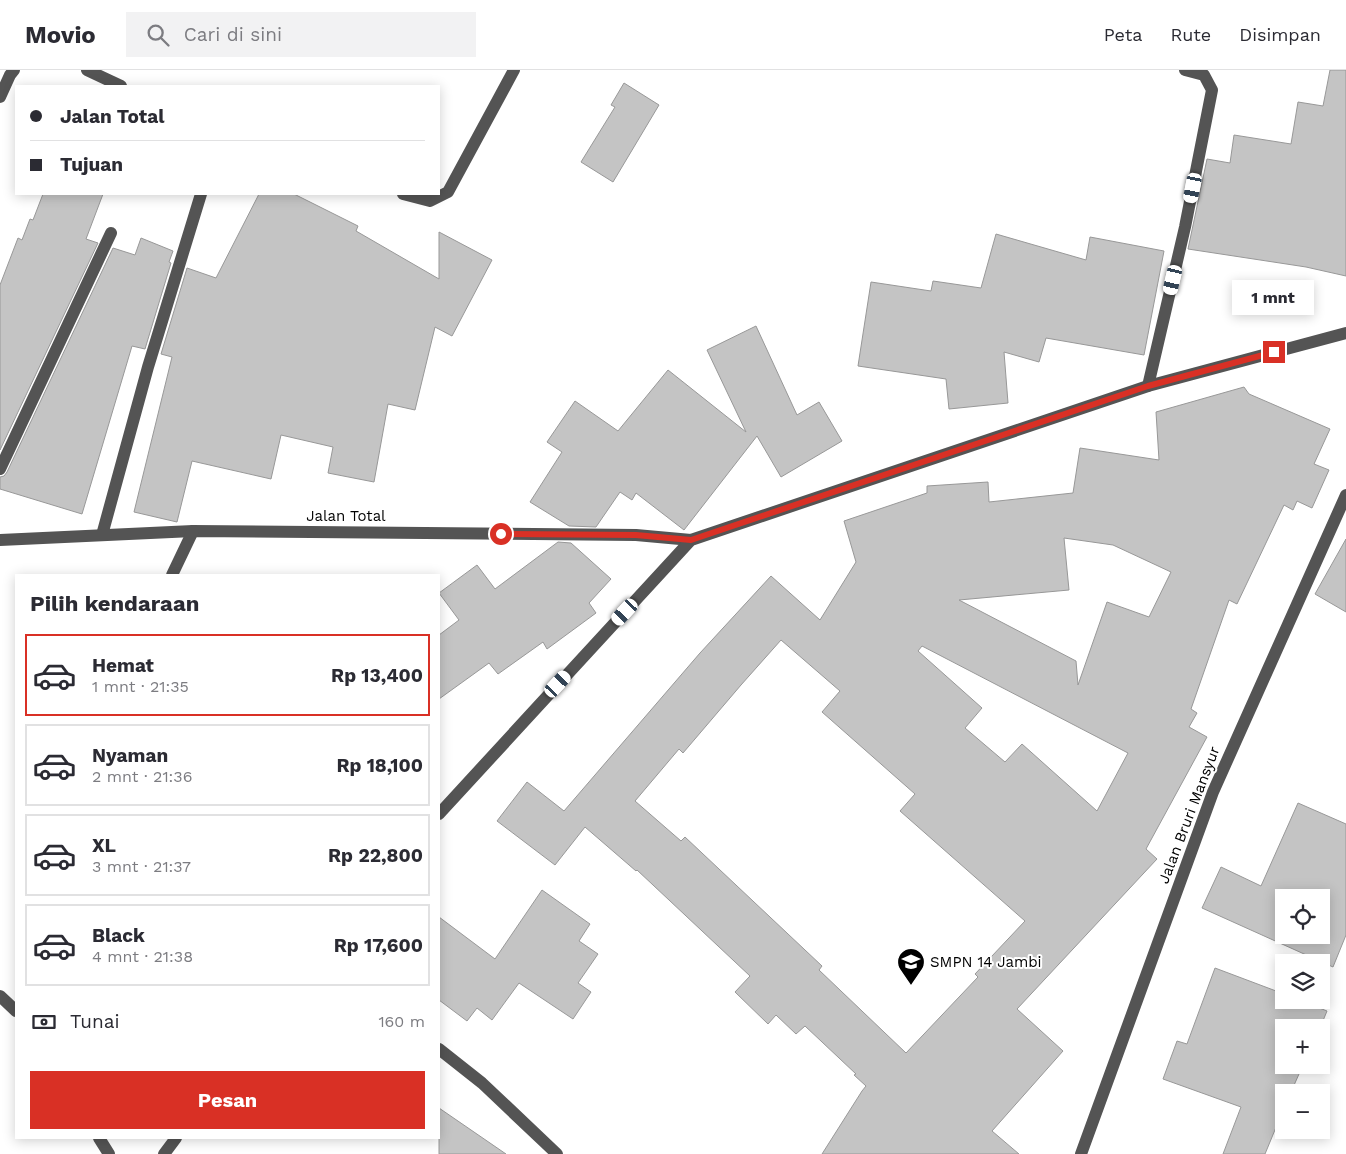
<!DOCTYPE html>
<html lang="id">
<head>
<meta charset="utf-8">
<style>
	:root { --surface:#fff; --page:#f2f2f3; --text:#2b2b33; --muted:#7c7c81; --line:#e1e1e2; --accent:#d93025 }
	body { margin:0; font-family:"Work Sans",sans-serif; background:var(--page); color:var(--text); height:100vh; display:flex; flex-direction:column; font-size:19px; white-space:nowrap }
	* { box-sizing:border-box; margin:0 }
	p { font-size:16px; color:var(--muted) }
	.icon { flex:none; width:28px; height:28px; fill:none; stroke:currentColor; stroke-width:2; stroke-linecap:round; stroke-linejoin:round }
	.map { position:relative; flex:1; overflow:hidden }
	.panel { position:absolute; left:15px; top:504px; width:425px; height:565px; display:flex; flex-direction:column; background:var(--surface); border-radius:0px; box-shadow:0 2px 12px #0003 }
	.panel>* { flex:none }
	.top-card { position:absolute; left:15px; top:15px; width:425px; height:110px; border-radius:0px; box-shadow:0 2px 12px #0003; display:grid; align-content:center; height:110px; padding:0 15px; background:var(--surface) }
	.buttons { position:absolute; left:1275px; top:819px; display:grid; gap:10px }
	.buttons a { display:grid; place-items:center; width:55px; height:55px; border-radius:0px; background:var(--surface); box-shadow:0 2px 12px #0003; font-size:25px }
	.end { position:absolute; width:22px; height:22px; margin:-11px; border:6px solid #d93025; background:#fff; box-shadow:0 0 0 2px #fff }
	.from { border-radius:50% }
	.bubble { position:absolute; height:35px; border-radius:0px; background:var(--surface); box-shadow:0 2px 12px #0003; font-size:16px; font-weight:700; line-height:35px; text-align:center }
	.car { position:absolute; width:15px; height:30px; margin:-15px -8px; border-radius:6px; box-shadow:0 0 4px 1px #0007; background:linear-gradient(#fff 24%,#345 0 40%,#fff 0 76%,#345 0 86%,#fff 0) }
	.top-card b { display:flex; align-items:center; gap:18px; height:48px; font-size:19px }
	.top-card b+b { border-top:1px solid var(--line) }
	.top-card i { width:12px; height:12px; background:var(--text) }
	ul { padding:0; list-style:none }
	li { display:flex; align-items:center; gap:15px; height:82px; margin:0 10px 8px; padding:0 5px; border:2px solid var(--line); border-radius:0px }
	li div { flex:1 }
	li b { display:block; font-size:19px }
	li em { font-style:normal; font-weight:700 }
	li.on { border-color:var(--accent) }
	li>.icon { width:45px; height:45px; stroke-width:1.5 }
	h2 { padding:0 15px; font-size:22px; line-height:60px }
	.pay { display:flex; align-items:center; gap:12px; height:55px; padding:0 15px; font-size:19px }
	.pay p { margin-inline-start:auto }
	.primary-button { display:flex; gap:10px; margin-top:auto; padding:10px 15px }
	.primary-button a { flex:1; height:58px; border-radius:0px; background:var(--accent); color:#fff; font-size:20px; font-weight:700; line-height:58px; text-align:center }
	header { display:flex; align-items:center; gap:30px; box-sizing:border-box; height:70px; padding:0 25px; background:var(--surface); border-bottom:1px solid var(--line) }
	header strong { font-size:24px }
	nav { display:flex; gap:28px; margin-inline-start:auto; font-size:18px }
	.search { width:350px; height:45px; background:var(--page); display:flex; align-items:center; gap:12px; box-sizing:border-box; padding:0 18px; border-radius:0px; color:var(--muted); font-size:19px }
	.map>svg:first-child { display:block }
</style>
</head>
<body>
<header>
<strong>Movio</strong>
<div class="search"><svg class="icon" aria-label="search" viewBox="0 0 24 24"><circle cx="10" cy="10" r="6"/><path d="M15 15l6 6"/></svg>Cari di sini</div>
<nav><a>Peta</a><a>Rute</a><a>Disimpan</a></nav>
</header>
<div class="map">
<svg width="1346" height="1084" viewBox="0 0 1346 1084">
	<rect width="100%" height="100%" fill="#fff"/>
	<!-- building -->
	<g fill="#c4c4c4" stroke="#989898" fill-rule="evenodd">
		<polygon points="1330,0 1346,0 1346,206 1306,197 1188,179 1207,89 1230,93 1234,65 1291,74 1298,32 1323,36"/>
		<polygon points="624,13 659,35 613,112 581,92 615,37 611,35"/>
		<polygon points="43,124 103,124 86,169 98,173 0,380 0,215 18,168 22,170 30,149 33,150"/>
		<polygon points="259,124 294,124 358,156 356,161 439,209 439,162 492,190 452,266 435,257 415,340 388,334 374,412 328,403 333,377 281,365 271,409 192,391 177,452 134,442 172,287 161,284 187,198 216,208"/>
		<polygon points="996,164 1086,190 1090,167 1164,181 1144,285 1046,268 1039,292 1004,282 1008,333 949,339 946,309 858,296 871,212 931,221 933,211 981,218"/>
		<polygon points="141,168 173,181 169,192 171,193 145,279 132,276 82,444 0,419 0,407 4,406 7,402 113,178 135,185"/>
		<polygon points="756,256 797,345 819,332 842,371 781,407 757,366 684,460 636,423 632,430 620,422 596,457 569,456 530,432 562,382 547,372 575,331 618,361 668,300 746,362 707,280"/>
		<path d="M1244,317L1249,324L1330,359L1314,394L1329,400L1312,438L1297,431L1293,440L1284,435L1237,534L1229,530L1191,639L1197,643L1189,657L1207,667L1146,779L1157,789L1017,939L1063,981L992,1061L1019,1084H822L862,1021L866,1016L854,1005L856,1004L805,956L796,964L776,945L768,954L735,922L750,906L637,800L636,801L585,757L555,795L497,751L527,712L564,741L700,583L771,506L820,550L856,492L844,451L927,423V416L988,412L989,432L1073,423L1080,378L1159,390L1156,342ZM1064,468L1113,475L1171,502L1149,547L1107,532L1078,615L1076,591L959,530L1069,520ZM781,570L840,621L822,642L915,724L900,741L1025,851L975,904L978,907L906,983L819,900L822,896L685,767L681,771L635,731L679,679L683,683L741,615ZM922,576L1128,683L1097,741L1022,674L1005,692L965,658L982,638L918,581Z"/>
		<polygon points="1346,469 1346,542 1315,524"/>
		<polygon points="558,472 571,473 611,509 589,533 596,543 547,579 543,572 498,604 489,593 439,629 439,565 459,550 439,523 477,495 495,519"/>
		<path d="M1298,733L1346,754V865L1333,897L1202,838L1221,797L1261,816ZM1284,828H1321V865H1284Z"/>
		<polygon points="542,820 590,854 579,871 598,884 578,913 591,922 573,949 519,913 492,950 477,938 467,951 439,930 439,847 495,889"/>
		<polygon points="1215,898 1284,924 1284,930 1299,930 1327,941 1320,958 1284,958 1284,995 1303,995 1291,1022 1284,1022 1284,1038 1265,1084 1223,1084 1241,1037 1163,1009 1177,971 1187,974"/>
		<polygon points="439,1038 506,1084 439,1084"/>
	</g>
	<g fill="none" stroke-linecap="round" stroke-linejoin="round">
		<!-- minor -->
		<g stroke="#545454" stroke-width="12">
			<polyline points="87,0 121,16"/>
			<polyline points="0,27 10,5 14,0"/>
			<polyline points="403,124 430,131 448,122 514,0"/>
			<polyline points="1148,316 1185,157 1212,20 1204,5 1185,0"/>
			<polyline points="0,399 111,163"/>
			<polyline points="102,465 148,297 201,124"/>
			<polyline points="0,470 193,461 636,465 691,470"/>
			<polyline points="172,505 193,461"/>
			<polyline points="439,744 691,470 1148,316 1346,263"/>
			<polyline points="0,926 16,941"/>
			<polyline points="439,979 482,1013 557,1084"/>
			<polyline points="99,1068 109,1084"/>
			<polyline points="164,1084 176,1068"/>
			<polyline points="1081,1084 1213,722 1346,425"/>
		</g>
	</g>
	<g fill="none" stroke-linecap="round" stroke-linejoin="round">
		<!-- route -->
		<polyline stroke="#d93025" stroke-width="6" points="501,464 636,465 691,470 1148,316 1274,282"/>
	</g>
	<!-- icons -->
	<defs>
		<symbol id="school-pin" viewBox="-11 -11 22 30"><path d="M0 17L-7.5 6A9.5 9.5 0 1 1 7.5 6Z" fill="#000" stroke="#fff"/><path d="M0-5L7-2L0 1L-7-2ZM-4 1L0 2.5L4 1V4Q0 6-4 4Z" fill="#fff"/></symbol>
	</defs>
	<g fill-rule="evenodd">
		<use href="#school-pin" x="895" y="876" width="32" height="43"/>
	</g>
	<g text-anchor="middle" stroke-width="4" stroke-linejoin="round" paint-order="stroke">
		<!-- street labels -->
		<g font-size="15" fill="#000" stroke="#fff">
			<text x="346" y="451">Jalan Total</text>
			<text transform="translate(1189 745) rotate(-69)" y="5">Jalan Bruri Mansyur</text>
		</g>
		<!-- poi labels -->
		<g font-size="15" fill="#000" stroke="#fff" text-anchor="start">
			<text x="930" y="897">SMPN 14 Jambi</text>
		</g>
	</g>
</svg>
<div class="buttons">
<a><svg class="icon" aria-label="locate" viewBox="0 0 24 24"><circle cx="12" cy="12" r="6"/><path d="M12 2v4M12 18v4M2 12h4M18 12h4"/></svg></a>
<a><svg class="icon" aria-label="layers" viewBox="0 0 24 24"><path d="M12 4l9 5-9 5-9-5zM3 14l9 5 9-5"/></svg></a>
<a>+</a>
<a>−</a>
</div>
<i class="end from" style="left:501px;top:464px"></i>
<i class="end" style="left:1274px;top:282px"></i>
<div class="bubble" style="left:1232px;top:210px;width:82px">1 mnt</div>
<i class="car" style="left:1193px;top:118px;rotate:191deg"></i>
<i class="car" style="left:1173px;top:210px;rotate:193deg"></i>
<i class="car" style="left:625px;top:542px;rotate:223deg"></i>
<i class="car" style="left:558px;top:614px;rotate:43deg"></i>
<div class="top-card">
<b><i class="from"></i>Jalan Total</b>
<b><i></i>Tujuan</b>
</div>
<section class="panel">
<h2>Pilih kendaraan</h2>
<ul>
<li class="on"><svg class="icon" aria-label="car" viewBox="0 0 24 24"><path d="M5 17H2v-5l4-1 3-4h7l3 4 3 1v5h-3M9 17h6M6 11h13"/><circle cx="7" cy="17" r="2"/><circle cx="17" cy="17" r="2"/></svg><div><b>Hemat</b><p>1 mnt · 21:35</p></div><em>Rp 13,400</em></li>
<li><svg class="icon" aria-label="car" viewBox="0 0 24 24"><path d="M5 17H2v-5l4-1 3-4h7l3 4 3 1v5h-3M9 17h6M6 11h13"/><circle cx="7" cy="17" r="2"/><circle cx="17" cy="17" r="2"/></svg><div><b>Nyaman</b><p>2 mnt · 21:36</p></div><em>Rp 18,100</em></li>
<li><svg class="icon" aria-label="car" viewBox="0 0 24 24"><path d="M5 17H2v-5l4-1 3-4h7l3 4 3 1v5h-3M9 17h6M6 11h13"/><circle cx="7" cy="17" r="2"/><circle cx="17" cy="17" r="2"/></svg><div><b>XL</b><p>3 mnt · 21:37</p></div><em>Rp 22,800</em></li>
<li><svg class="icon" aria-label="car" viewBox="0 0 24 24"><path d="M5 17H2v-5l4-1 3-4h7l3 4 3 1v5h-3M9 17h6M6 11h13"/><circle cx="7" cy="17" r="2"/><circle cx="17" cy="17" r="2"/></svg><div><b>Black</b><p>4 mnt · 21:38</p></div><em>Rp 17,600</em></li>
</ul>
<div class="pay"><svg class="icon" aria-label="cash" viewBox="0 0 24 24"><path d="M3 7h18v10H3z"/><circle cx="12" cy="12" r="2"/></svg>Tunai<p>160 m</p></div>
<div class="primary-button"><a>Pesan</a></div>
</section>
</div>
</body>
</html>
